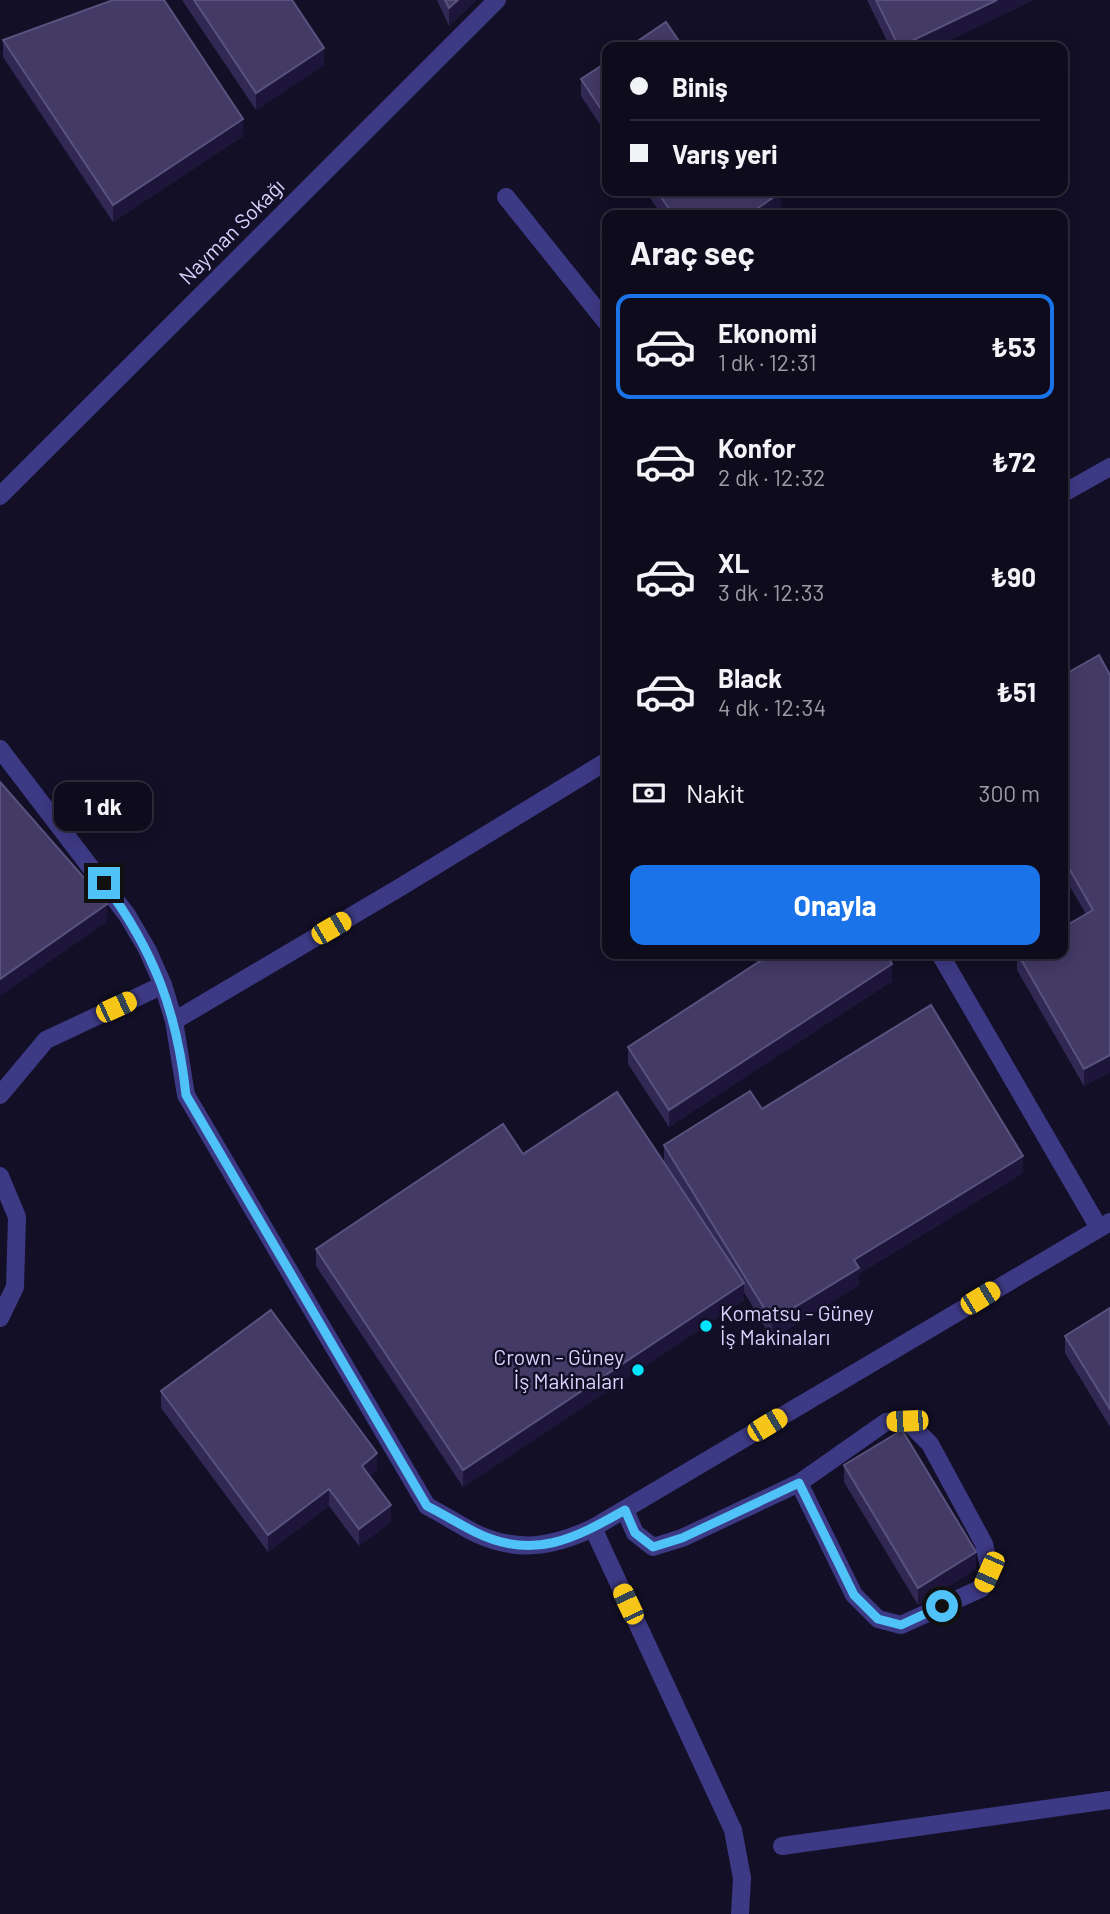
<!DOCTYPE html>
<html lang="tr">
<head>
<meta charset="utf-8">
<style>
	:root { --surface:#0e0b1c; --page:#171425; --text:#f1f3f6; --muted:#9b9ba3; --line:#2e2b3b; --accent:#1a73e8 }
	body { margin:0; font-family:Barlow,sans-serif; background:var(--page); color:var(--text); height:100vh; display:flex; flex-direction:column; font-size:26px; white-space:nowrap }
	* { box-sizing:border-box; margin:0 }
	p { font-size:23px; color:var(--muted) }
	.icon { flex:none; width:38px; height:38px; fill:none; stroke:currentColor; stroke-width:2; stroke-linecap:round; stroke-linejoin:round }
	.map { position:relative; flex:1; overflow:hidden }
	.panel { position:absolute; left:602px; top:210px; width:466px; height:749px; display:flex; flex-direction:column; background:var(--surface); border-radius:14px; box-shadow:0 4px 18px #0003,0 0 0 2px var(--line) }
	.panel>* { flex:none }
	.top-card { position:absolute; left:602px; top:42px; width:466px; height:154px; border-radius:14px; box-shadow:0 4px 18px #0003,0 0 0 2px var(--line); display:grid; align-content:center; height:154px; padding:0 28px; background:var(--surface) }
	.end { position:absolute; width:32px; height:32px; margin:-16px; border:9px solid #4fc3f7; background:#111; box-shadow:0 0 0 4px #111 }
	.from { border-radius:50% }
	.bubble { position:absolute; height:49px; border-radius:14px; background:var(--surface); box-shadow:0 4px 18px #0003,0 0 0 2px var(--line); font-size:23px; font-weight:700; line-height:49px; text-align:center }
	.car { position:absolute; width:21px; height:42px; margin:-21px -10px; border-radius:9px; box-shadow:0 0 5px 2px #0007; background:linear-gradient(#f5c518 24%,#345 0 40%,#f5c518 0 76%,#345 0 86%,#f5c518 0) }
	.top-card b { display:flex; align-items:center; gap:24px; height:66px; font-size:26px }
	.top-card b+b { border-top:2px solid var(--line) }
	.top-card i { width:18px; height:18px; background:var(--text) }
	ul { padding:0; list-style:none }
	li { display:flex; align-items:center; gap:21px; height:105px; margin:0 14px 10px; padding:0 14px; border:4px solid transparent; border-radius:14px }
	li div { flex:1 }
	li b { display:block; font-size:26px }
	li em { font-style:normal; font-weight:700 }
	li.active { border-color:var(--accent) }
	li>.icon { width:63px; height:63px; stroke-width:1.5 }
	h2 { padding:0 28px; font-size:32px; line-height:84px }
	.pay { display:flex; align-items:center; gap:18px; height:77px; padding:0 28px; font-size:26px }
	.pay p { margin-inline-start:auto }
	.cta { display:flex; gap:14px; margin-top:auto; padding:14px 28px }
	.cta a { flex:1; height:80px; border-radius:14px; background:var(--accent); color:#fff; font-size:28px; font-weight:700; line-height:80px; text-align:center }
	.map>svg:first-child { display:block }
</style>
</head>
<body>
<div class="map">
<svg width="1110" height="1914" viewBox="0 0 1110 1914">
	<rect width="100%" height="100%" fill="#130f26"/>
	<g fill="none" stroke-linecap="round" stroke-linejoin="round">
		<!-- minor -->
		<g stroke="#3d3a85" stroke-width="18">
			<polyline points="506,197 607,323"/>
			<polyline points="1062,494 1110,467"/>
			<polyline points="0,496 497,0"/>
			<path d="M0,749L127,915L147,949L163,985L174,1021L186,1095L427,1506C443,1514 459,1525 475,1533C517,1553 552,1547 593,1528L1110,1222"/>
			<polyline points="940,954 1099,1228"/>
			<polyline points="174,1021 399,888 607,761"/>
			<polyline points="0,1095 46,1040 163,985"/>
			<polyline points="0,1176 17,1217 15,1287 0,1318"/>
			<polyline points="625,1510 635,1533 653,1547 682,1538 799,1483 886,1422 907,1421 930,1444 984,1544 990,1571 982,1588 901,1625 878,1619 854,1595 799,1483"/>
			<polyline points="593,1528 733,1830 742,1878 740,1914"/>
			<polyline points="782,1846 1110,1800"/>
		</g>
	</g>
	<!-- wall -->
	<g fill="#312854">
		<polygon points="182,0 292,0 324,65 256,110"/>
		<polygon points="437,0 476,0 449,26"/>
		<polygon points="867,0 1033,0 935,47 890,47"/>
		<polygon points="3,40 243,136 113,222 3,57"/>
		<polygon points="607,62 607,135 581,96 581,79"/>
		<polygon points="645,191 780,191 781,210 773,215 662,215"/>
		<polygon points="1110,675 1110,1072 1084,1086 1017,970 1017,954 1086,914 1062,873 1062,676"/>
		<polygon points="764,954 886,954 892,981 669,1127 628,1064 628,1047 766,957"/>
		<polygon points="762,1109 1023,1173 859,1274 859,1285 772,1339 744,1292 744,1300 463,1487 316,1266 316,1249 672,1175 664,1162 664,1145"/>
		<polygon points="1110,1308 1110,1427 1065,1353 1065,1336"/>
		<polygon points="161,1391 377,1470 370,1476 391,1522 359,1546 329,1506 268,1552 161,1408"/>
		<polygon points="844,1465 976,1569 918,1605 844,1482"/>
	</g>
	<!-- shaded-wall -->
	<g fill="#1d163a">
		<polygon points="458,0 476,0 449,26 449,8"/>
		<polygon points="997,0 1033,0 935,47 899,47"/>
		<polygon points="324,48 324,65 256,110 256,93"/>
		<polygon points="243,119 243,136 113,222 113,205"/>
		<polygon points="781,192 781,210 773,215 748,215"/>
		<polygon points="107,904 107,922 0,996 0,979"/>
		<polygon points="892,964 892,981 669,1127 669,1110"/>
		<polygon points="1110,1055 1110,1072 1084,1086 1084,1069"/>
		<polygon points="1023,1156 1023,1173 859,1274 859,1285 772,1339 772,1321 854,1260"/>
		<polygon points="744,1283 744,1300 463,1487 463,1470"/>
		<polygon points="377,1453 377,1470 362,1483 362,1466"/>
		<polygon points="329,1489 329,1506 268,1552 268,1535"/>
		<polygon points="391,1505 391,1522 359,1546 359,1529"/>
		<polygon points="976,1552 976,1569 918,1605 918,1588"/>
	</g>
	<!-- building -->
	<g fill="#433a66" stroke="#5a527e" stroke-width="2">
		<polygon points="113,0 164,0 243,119 113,205 3,40"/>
		<polygon points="194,0 292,0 324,48 256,93"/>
		<polygon points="445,0 458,0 449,8"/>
		<polygon points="876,0 997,0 899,47"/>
		<polygon points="666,22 683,47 629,47"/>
		<polygon points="607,62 607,118 581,79"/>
		<polygon points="657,191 780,191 781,192 748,215 673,215"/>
		<polygon points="1099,655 1110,675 1110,1055 1084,1069 1018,954 1062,954 1062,928 1093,910 1062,856 1062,676"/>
		<polygon points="0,782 107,904 0,979"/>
		<polygon points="771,954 886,954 892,964 669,1110 628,1047"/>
		<polygon points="931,1005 1023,1156 854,1260 859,1268 772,1321 664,1145 750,1091 762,1109"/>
		<polygon points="617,1092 744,1283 463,1470 316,1249 503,1124 523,1154"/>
		<polygon points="1110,1308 1110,1409 1065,1336"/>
		<polygon points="271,1310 377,1453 362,1466 391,1505 359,1529 329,1489 268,1535 161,1391"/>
		<polygon points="902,1430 976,1552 918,1588 844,1465"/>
	</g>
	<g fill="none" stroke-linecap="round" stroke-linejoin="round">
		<!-- route -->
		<path stroke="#4fc3f7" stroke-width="9" d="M104,883C154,951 177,1011 186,1095L427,1506C443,1514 459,1524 475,1532C533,1561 574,1539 625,1510L635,1533L653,1547L682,1538L799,1483L854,1595L878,1619L901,1625L942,1606"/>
	</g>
	<!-- markers -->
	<g fill="#00e5ff" stroke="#130f26" stroke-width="2.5">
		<circle cx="706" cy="1326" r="7"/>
		<circle cx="638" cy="1370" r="7"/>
	</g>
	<g text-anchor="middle" stroke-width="5" stroke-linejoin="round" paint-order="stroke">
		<!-- street labels -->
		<g font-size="21" fill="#d9d4ff" stroke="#130f26">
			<text transform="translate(232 232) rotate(-45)" y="7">Nayman Sokağı</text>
		</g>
		<!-- poi labels -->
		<g font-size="21" fill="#d9d4ff" stroke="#130f26" text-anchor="start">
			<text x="720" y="1321">Komatsu - Güney<tspan x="720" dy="24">İş Makinaları</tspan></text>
			<text x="624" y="1365" text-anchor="end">Crown - Güney<tspan x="624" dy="24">İş Makinaları</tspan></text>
		</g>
	</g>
</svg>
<i class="end from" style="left:942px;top:1606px"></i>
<i class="end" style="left:104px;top:883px"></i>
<div class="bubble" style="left:54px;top:782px;width:98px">1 dk</div>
<i class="car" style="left:331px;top:928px;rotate:60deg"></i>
<i class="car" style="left:116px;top:1007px;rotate:65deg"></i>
<i class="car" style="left:980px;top:1298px;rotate:59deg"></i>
<i class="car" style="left:907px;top:1421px;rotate:268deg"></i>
<i class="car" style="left:767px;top:1425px;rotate:59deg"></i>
<i class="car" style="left:989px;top:1572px;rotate:204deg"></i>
<i class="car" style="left:628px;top:1604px;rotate:335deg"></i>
<div class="top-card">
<b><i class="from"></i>Biniş</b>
<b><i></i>Varış yeri</b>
</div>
<section class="panel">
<h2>Araç seç</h2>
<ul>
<li class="active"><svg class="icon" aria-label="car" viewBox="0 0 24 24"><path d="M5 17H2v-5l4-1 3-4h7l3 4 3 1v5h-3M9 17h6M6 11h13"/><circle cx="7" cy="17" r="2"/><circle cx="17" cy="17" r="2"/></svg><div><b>Ekonomi</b><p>1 dk · 12:31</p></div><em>₺53</em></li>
<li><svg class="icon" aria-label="car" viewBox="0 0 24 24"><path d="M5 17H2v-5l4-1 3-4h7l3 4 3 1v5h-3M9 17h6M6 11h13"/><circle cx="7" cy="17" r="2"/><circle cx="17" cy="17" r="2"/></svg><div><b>Konfor</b><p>2 dk · 12:32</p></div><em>₺72</em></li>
<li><svg class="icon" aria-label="car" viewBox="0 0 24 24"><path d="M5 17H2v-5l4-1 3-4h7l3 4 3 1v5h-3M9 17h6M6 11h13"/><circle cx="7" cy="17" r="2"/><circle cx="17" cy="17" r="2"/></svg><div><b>XL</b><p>3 dk · 12:33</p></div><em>₺90</em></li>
<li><svg class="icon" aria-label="car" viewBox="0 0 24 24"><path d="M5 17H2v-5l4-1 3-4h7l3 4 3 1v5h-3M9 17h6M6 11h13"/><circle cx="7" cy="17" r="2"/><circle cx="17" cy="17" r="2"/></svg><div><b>Black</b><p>4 dk · 12:34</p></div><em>₺51</em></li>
</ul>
<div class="pay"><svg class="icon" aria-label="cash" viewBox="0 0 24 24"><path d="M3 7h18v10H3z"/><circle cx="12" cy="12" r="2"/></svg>Nakit<p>300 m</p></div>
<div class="cta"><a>Onayla</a></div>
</section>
</div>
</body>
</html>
